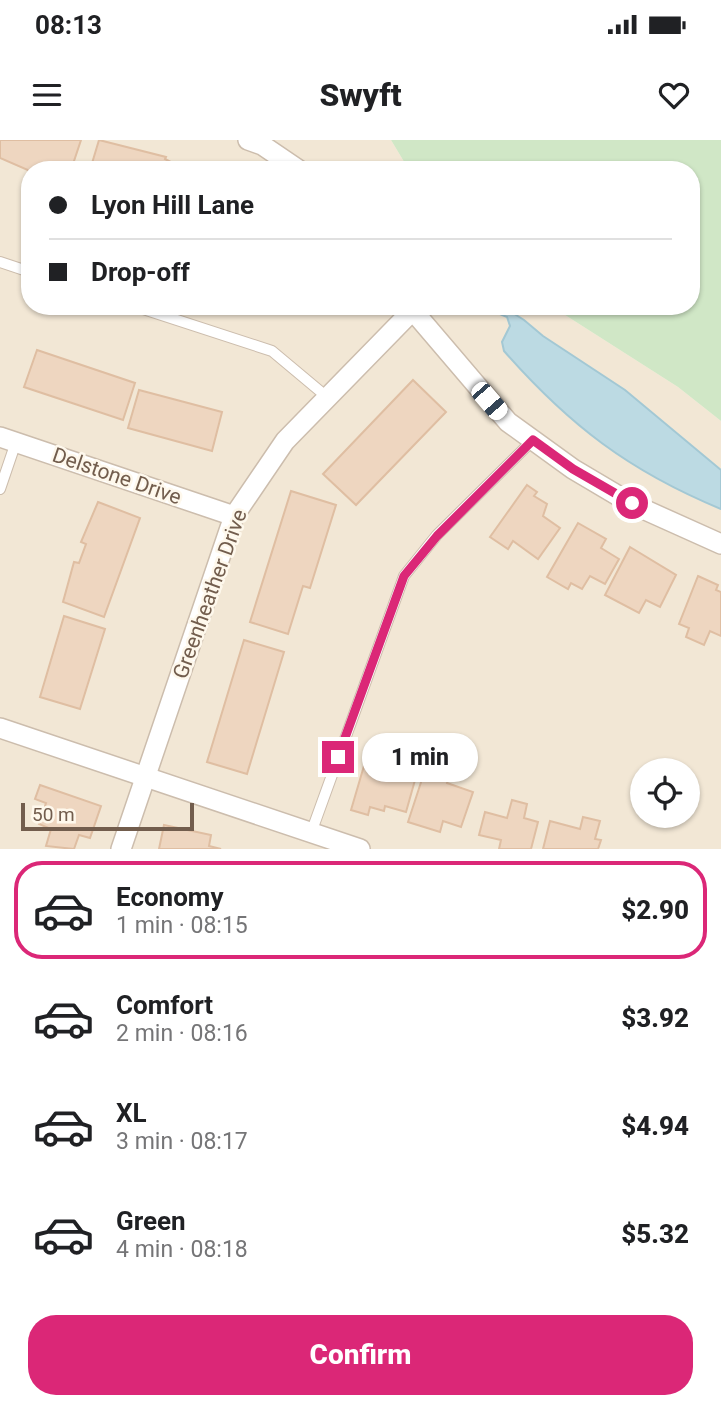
<!DOCTYPE html>
<html lang="en">
<head>
<meta charset="utf-8">
<style>
	:root { --surface:#fff; --page:#f6f6f6; --text:#202124; --muted:#757577; --line:#e0e0e0; --accent:#db2777 }
	body { margin:0; font-family:Roboto,sans-serif; background:var(--page); color:var(--text); height:100vh; display:flex; flex-direction:column; font-size:26px; white-space:nowrap }
	* { box-sizing:border-box; margin:0 }
	p { font-size:23px; color:var(--muted) }
	.icon { flex:none; width:38px; height:38px; fill:none; stroke:currentColor; stroke-width:2; stroke-linecap:round; stroke-linejoin:round }
	.map { position:relative; height:709px; overflow:hidden }
	.panel { display:flex; flex-direction:column; background:var(--surface); flex:1 }
	.panel>* { flex:none }
	.guide { position:absolute; left:21px; top:21px; width:679px; height:154px; border-radius:28px; box-shadow:0 2px 5px #0004; display:grid; align-content:center; height:154px; padding:0 28px; background:var(--surface) }
	.controls { position:absolute; left:630px; top:618px; display:grid; gap:14px }
	.controls a { display:grid; place-items:center; width:70px; height:70px; border-radius:50%; background:var(--surface); box-shadow:0 2px 5px #0004; font-size:35px }
	.scale { position:absolute; left:21px; bottom:18px; width:173px; box-sizing:border-box; padding-left:7px; border:4px solid #725d4d; border-top:0; font-size:19px; line-height:24px; white-space:nowrap; color:#725d4d; -webkit-text-stroke:5px #fef8ec; paint-order:stroke }
	.end { position:absolute; width:32px; height:32px; margin:-16px; border:9px solid #db2777; background:#fff; box-shadow:0 0 0 4px #fff }
	.from { border-radius:50% }
	.bubble { position:absolute; height:49px; border-radius:24px; background:var(--surface); box-shadow:0 2px 5px #0004; font-size:23px; font-weight:800; line-height:49px; text-align:center }
	.car { position:absolute; width:21px; height:42px; margin:-21px -10px; border-radius:9px; box-shadow:0 0 5px 2px #0007; background:linear-gradient(#fff 24%,#345 0 40%,#fff 0 76%,#345 0 86%,#fff 0) }
	.guide b { display:flex; align-items:center; gap:24px; height:66px; font-size:26px }
	.guide b+b { border-top:2px solid var(--line) }
	.guide i { width:18px; height:18px; background:var(--text) }
	ul { padding:12px 0 0; list-style:none }
	li { display:flex; align-items:center; gap:21px; height:98px; margin:0 14px 10px; padding:0 14px; border:4px solid transparent; border-radius:28px }
	li div { flex:1 }
	li b { display:block; font-size:26px }
	li em { font-style:normal; font-weight:800 }
	li.active { border-color:var(--accent) }
	li>.icon { width:63px; height:63px; stroke-width:1.5 }
	.cta { display:flex; gap:14px; margin-top:auto; padding:14px 28px }
	.cta a { flex:1; height:80px; border-radius:28px; background:var(--accent); color:#fff; font-size:28px; font-weight:800; line-height:80px; text-align:center }
	.status { display:flex; justify-content:space-between; align-items:center; height:49px; padding:0 35px; background:var(--surface); direction:ltr }
	.status svg { height:19px; fill:currentColor }
	header { display:flex; justify-content:space-between; align-items:center; height:91px; padding:0 28px; background:var(--surface); font-size:32px; font-weight:800 }
	.map>svg:first-child { display:block }
</style>
</head>
<body>
<div class="status"><b>08:13</b><svg viewBox="0 0 49 12"><path d="M0 12V9h3v3zM5 12V6h3v6zM10 12V3h3v9zM15 12V0h3v12zM26 1h20v11H26zM47 4h2v5h-2z"/></svg></div>
<header><svg class="icon" aria-label="menu" viewBox="0 0 24 24"><path d="M4 6h16M4 12h16M4 18h16"/></svg>Swyft<svg class="icon" aria-label="heart" viewBox="0 0 24 24"><path d="M12 20l-8-8c-3-5 5-10 8-4 3-6 11-1 8 4z"/></svg></header>
<div class="map">
<svg width="721" height="709" viewBox="0 0 721 709">
	<rect width="100%" height="100%" fill="#fbf4e6"/>
	<!-- residential -->
	<path fill="#f2e7d5" fill-rule="evenodd" d="M0,0H391L409,30H30V166H551L678,247L721,281V709H0ZM642,630H688V676H642Z"/>
	<!-- green -->
	<polygon fill="#d0e7c6" points="391,0 721,0 721,281 678,247 551,166 691,166 691,30 409,30"/>
	<!-- water -->
	<path fill="#bcdae3" stroke="#a3c8d4" stroke-width="2" d="M481,166H502L524,180L543,196L625,250L721,330V369C629,331 569,285 504,211L502,202L510,186L507,177Z"/>
	<!-- building -->
	<g fill="#eed6c0" stroke="#dfbea2" stroke-width="2">
		<polygon points="0,0 81,0 71,30 30,31 0,18"/>
		<polygon points="99,0 166,17 165,19 186,30 90,30"/>
		<polygon points="37,210 135,243 123,280 24,247"/>
		<polygon points="413,240 446,272 356,365 323,334"/>
		<polygon points="139,250 222,272 212,311 128,288"/>
		<polygon points="527,345 537,352 534,356 547,364 543,376 560,388 538,419 513,401 508,409 490,397"/>
		<polygon points="291,351 336,365 310,448 303,446 288,494 250,482"/>
		<polygon points="98,362 140,378 104,477 63,462 74,422 79,423 86,404 81,402"/>
		<polygon points="578,383 606,399 601,408 619,419 605,444 590,436 582,449 571,443 568,449 547,437"/>
		<polygon points="630,407 676,435 660,467 646,460 639,473 605,455"/>
		<polygon points="698,436 718,445 716,450 721,452 721,496 710,491 704,505 686,497 689,488 679,484"/>
		<polygon points="64,476 105,489 80,569 40,557"/>
		<polygon points="244,500 284,512 247,634 207,622"/>
		<polygon points="376,609 394,614 390,626 417,633 406,672 385,666 384,671 370,667 368,675 351,670 366,619 373,621"/>
		<polygon points="427,624 450,631 447,643 473,652 461,687 443,681 440,692 408,682"/>
		<polygon points="40,645 101,666 90,698 79,695 74,709 46,706 51,689 39,684 46,663 35,659"/>
		<polygon points="512,660 527,664 524,678 538,682 531,709 499,709 501,700 479,695 485,672 507,678"/>
		<polygon points="583,677 600,681 595,699 601,700 598,709 543,709 550,681 580,689"/>
		<polygon points="164,685 211,695 209,706 221,709 159,709"/>
	</g>
	<g fill="none" stroke-linecap="round" stroke-linejoin="round">
		<defs>
			<g id="service">
				<polyline points="0,122 30,132"/>
				<polyline points="134,166 272,211 327,257"/>
				<polyline points="0,349 16,302"/>
				<polyline points="311,693 404,436 437,395 533,300"/>
			</g>
			<g id="minor">
				<polyline points="248,0 262,5 299,30"/>
				<polyline points="409,166 508,282 573,329 632,364 721,404"/>
				<polyline points="0,297 234,376"/>
				<polyline points="0,588 360,709"/>
				<polyline points="121,709 234,376 285,301 412,171"/>
			</g>
		</defs>
		<!-- service casing -->
		<use href="#service" stroke="#ccbdad" stroke-width="12"/>
		<!-- minor casing -->
		<use href="#minor" stroke="#ccbdad" stroke-width="22"/>
		<!-- service -->
		<use href="#service" stroke="#fff" stroke-width="10"/>
		<!-- minor -->
		<use href="#minor" stroke="#fff" stroke-width="19"/>
	</g>
	<g fill="none" stroke-linecap="round" stroke-linejoin="round">
		<!-- route -->
		<polyline stroke="#db2777" stroke-width="9" points="338,617 404,436 437,396 533,300 573,329 632,363"/>
	</g>
	<g text-anchor="middle" stroke-width="5" stroke-linejoin="round" paint-order="stroke">
		<!-- street labels -->
		<g font-size="21" fill="#725d4d" stroke="#fef8ec">
			<text transform="translate(117 336) rotate(19)" y="7">Delstone Drive</text>
			<text transform="translate(210 454) rotate(-70)" y="7">Greenheather Drive</text>
		</g>
	</g>
</svg>
<div class="controls">
<a><svg class="icon" aria-label="locate" viewBox="0 0 24 24"><circle cx="12" cy="12" r="6"/><path d="M12 2v4M12 18v4M2 12h4M18 12h4"/></svg></a>
</div>
<div class="scale">50 m</div>
<i class="end from" style="left:632px;top:363px"></i>
<i class="end" style="left:338px;top:617px"></i>
<div class="bubble" style="left:362px;top:593px;width:116px">1 min</div>
<i class="car" style="left:489px;top:261px;rotate:139deg"></i>
<div class="guide">
<b><i class="from"></i>Lyon Hill Lane</b>
<b><i></i>Drop-off</b>
</div>
</div>
<section class="panel">
<ul>
<li class="active"><svg class="icon" aria-label="car" viewBox="0 0 24 24"><path d="M5 17H2v-5l4-1 3-4h7l3 4 3 1v5h-3M9 17h6M6 11h13"/><circle cx="7" cy="17" r="2"/><circle cx="17" cy="17" r="2"/></svg><div><b>Economy</b><p>1 min · 08:15</p></div><em>$2.90</em></li>
<li><svg class="icon" aria-label="car" viewBox="0 0 24 24"><path d="M5 17H2v-5l4-1 3-4h7l3 4 3 1v5h-3M9 17h6M6 11h13"/><circle cx="7" cy="17" r="2"/><circle cx="17" cy="17" r="2"/></svg><div><b>Comfort</b><p>2 min · 08:16</p></div><em>$3.92</em></li>
<li><svg class="icon" aria-label="car" viewBox="0 0 24 24"><path d="M5 17H2v-5l4-1 3-4h7l3 4 3 1v5h-3M9 17h6M6 11h13"/><circle cx="7" cy="17" r="2"/><circle cx="17" cy="17" r="2"/></svg><div><b>XL</b><p>3 min · 08:17</p></div><em>$4.94</em></li>
<li><svg class="icon" aria-label="car" viewBox="0 0 24 24"><path d="M5 17H2v-5l4-1 3-4h7l3 4 3 1v5h-3M9 17h6M6 11h13"/><circle cx="7" cy="17" r="2"/><circle cx="17" cy="17" r="2"/></svg><div><b>Green</b><p>4 min · 08:18</p></div><em>$5.32</em></li>
</ul>
<div class="cta"><a>Confirm</a></div>
</section>
</body>
</html>
